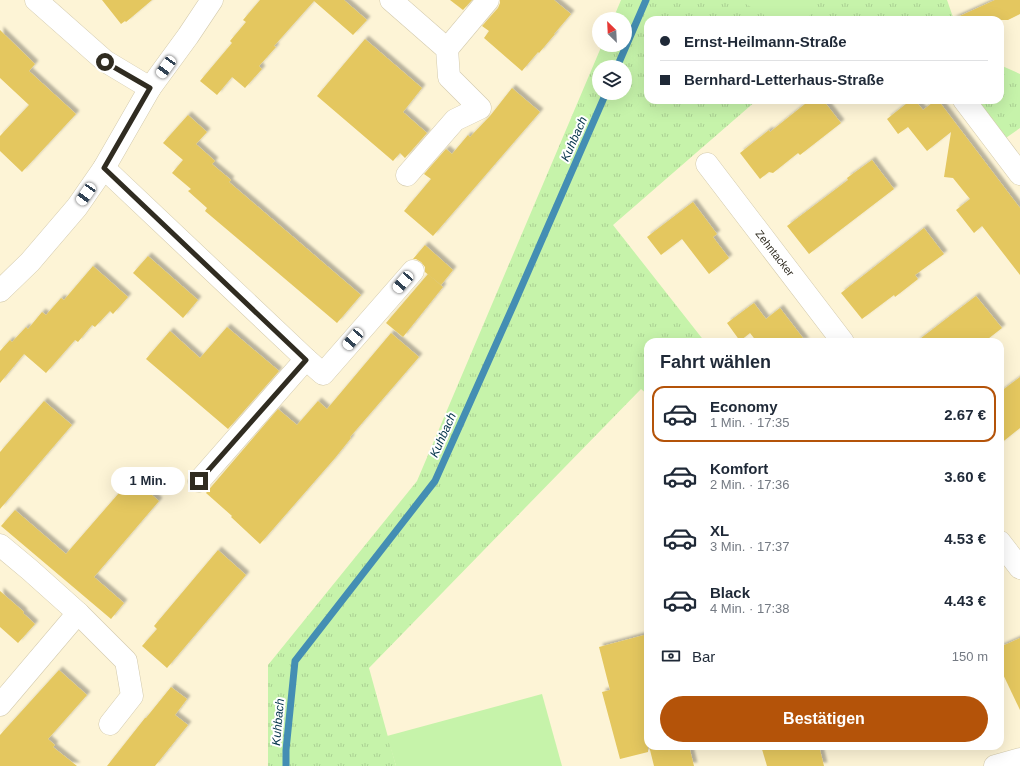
<!DOCTYPE html>
<html lang="de">
<head>
<meta charset="utf-8">
<style>
	:root { --surface:#fff; --page:#f2f2f3; --text:#1f2937; --muted:#747a83; --line:#e0e1e3; --accent:#b45309 }
	body { margin:0; font-family:Helvetica,sans-serif; background:var(--page); color:var(--text); height:100vh; display:flex; flex-direction:column; font-size:15px; white-space:nowrap }
	* { box-sizing:border-box; margin:0 }
	p { font-size:13px; color:var(--muted) }
	.icon { flex:none; width:22px; height:22px; fill:none; stroke:currentColor; stroke-width:2; stroke-linecap:round; stroke-linejoin:round }
	.map { position:relative; flex:1; overflow:hidden }
	.side { position:absolute; left:644px; top:338px; width:360px; height:412px; display:flex; flex-direction:column; background:var(--surface); border-radius:12px; box-shadow:0 4px 16px #0002 }
	.side>* { flex:none }
	.hud { position:absolute; left:644px; top:16px; width:360px; height:88px; border-radius:12px; box-shadow:0 4px 16px #0002; display:grid; align-content:center; height:88px; padding:0 16px; background:var(--surface) }
	.needle { width:26px; rotate:336deg }
	.buttons { position:absolute; left:592px; top:12px; display:grid; gap:8px }
	.buttons a { display:grid; place-items:center; width:40px; height:40px; border-radius:50%; background:var(--surface); box-shadow:0 4px 16px #0002; font-size:20px }
	.end { position:absolute; width:18px; height:18px; margin:-9px; border:5px solid #302c21; background:#fff; box-shadow:0 0 0 2px #fff }
	.from { border-radius:50% }
	.bubble { position:absolute; height:28px; border-radius:14px; background:var(--surface); box-shadow:0 4px 16px #0002; font-size:13px; font-weight:600; line-height:28px; text-align:center }
	.car { position:absolute; width:12px; height:24px; margin:-12px -6px; border-radius:5px; box-shadow:0 0 3px 1px #0007; background:linear-gradient(#fff 24%,#345 0 40%,#fff 0 76%,#345 0 86%,#fff 0) }
	.hud b { display:flex; align-items:center; gap:14px; height:38px; font-size:15px }
	.hud b+b { border-top:1px solid var(--line) }
	.hud i { width:10px; height:10px; background:var(--text) }
	ul { padding:0; list-style:none }
	li { display:flex; align-items:center; gap:12px; height:56px; margin:0 8px 6px; padding:0 8px; border:2px solid transparent; border-radius:12px }
	li div { flex:1 }
	li b { display:block; font-size:15px }
	li em { font-style:normal; font-weight:600 }
	li.selected { border-color:var(--accent) }
	li>.icon { width:36px; height:36px; stroke-width:1.5 }
	h2 { padding:0 16px; font-size:18px; line-height:48px }
	.pay { display:flex; align-items:center; gap:10px; height:44px; padding:0 16px; font-size:15px }
	.pay p { margin-inline-start:auto }
	.cta { display:flex; gap:8px; margin-top:auto; padding:8px 16px }
	.cta a { flex:1; height:46px; border-radius:24px; background:var(--accent); color:#fff; font-size:16px; font-weight:600; line-height:46px; text-align:center }
	.map>svg:first-child { display:block }
</style>
</head>
<body>
<div class="map">
<svg width="1020" height="766" viewBox="0 0 1020 766">
	<defs>
		<pattern id="grass-tufts" width="24" height="20" patternUnits="userSpaceOnUse"><rect width="24" height="20" fill="#c6f3aa"/><path d="M3 7l-1-3M5 7V3M7 7l1-3M15 17l-1-3M17 17v-4M19 17l1-3" fill="none" stroke="#aad092"/></pattern>
		<filter id="shadow"><feDropShadow dx="3.5" dy="-3.5" stdDeviation="1" flood-color="#0004"/></filter>
	</defs>
	<rect width="100%" height="100%" fill="#fdf4d6"/>
	<!-- grass -->
	<g fill="url(#grass-tufts)" fill-rule="evenodd">
		<path d="M621,0H947L954,20H648V100H757L613,225L705,342H648V395L641,389L369,668L396,766H268V665L417,481L602,45H625V19H613ZM599,67H625V93H599Z"/>
		<polygon points="1000,65 1020,74 1020,128 990,149 955,100 1000,100"/>
	</g>
	<!-- pitch -->
	<g fill="#c6f3aa">
		<polygon points="739,0 819,0 807,20 773,20"/>
		<polygon points="542,694 562,766 396,766 387,736"/>
	</g>
	<g fill="none" stroke-linecap="round" stroke-linejoin="round">
		<!-- stream -->
		<g stroke="#448eb3" stroke-width="7">
			<polyline points="617,67 646,0"/>
			<polyline points="286,766 286,750 295,661 435,481 514,304 606,93"/>
		</g>
	</g>
	<!-- building -->
	<g fill="#e4c75f" filter="url(#shadow)">
		<polygon points="102,0 152,0 126,22 125,21 121,24"/>
		<polygon points="260,0 344,0 367,20 353,35 314,1 274,46 276,47 259,66 262,69 245,88 232,77 217,95 200,81 232,43 230,41 246,22 243,20"/>
		<polygon points="450,0 472,0 463,10"/>
		<polygon points="500,0 554,0 571,14 554,34 555,34 539,53 538,52 522,71 484,38 489,31 482,26 498,8 500,3"/>
		<polygon points="995,0 1020,0 1020,14 1008,20 951,20"/>
		<polygon points="0,30 35,64 29,71 76,114 22,172 0,151 0,136 29,105 0,78"/>
		<polygon points="365,39 422,88 403,112 427,133 405,158 400,153 393,161 317,96"/>
		<polygon points="512,88 540,112 433,236 404,211 431,179 424,174 446,149 452,154 468,135 470,137 490,116"/>
		<polygon points="810,100 823,100 841,123 800,155 798,153 773,173 769,172 760,179 740,153 769,130 770,132"/>
		<polygon points="911,100 915,100 923,110 936,100 938,100 1020,208 1020,275 982,226 974,233 956,210 970,199 953,178 944,177 951,132 927,151 908,127 898,134 887,119"/>
		<polygon points="188,115 207,132 196,144 215,161 212,164 231,180 229,182 361,295 337,323 205,211 207,208 188,191 191,189 172,173 183,160 163,143"/>
		<polygon points="872,160 894,189 809,254 787,226 848,180 847,178"/>
		<polygon points="693,202 717,234 713,237 729,258 709,274 682,239 661,255 647,237"/>
		<polygon points="924,228 944,254 915,275 918,279 895,297 894,295 862,319 841,293"/>
		<polygon points="425,245 453,270 441,285 425,272 425,267 421,262 416,259 413,259"/>
		<polygon points="148,256 198,300 183,318 133,273"/>
		<polygon points="93,266 128,297 113,314 110,311 95,327 92,325 78,342 75,340 46,373 24,354 0,383 0,351 10,340 12,342 26,327 28,329 42,312 46,315 61,298 64,300"/>
		<polygon points="428,274 443,287 403,337 386,323"/>
		<polygon points="976,296 1002,328 984,342 916,342"/>
		<polygon points="754,303 766,319 780,308 806,342 757,342 750,333 740,341 727,323"/>
		<polygon points="227,327 279,371 228,429 146,359 170,331 200,358"/>
		<polygon points="391,333 419,357 350,437 351,438 335,458 260,544 231,517 232,516 206,493 278,409 297,425 318,401 327,409"/>
		<polygon points="1020,377 1020,428 1000,444 1000,392"/>
		<polygon points="44,401 72,425 0,509 0,452"/>
		<polygon points="132,478 159,501 94,577 124,603 111,619 1,526 15,510 66,554"/>
		<polygon points="218,550 246,575 167,668 142,646 157,629 154,626"/>
		<polygon points="0,591 24,612 23,613 35,624 18,643 0,627"/>
		<polygon points="648,634 648,752 620,759 602,692 610,690 599,647"/>
		<polygon points="1020,638 1020,710 1000,668 1000,647"/>
		<polygon points="59,670 87,695 48,739 55,745 53,747 77,766 0,766 0,735"/>
		<polygon points="171,687 187,699 175,715 188,725 155,766 107,766 145,718 146,718"/>
		<polygon points="649,746 689,746 694,766 654,766"/>
		<polygon points="761,746 819,746 824,766 767,766"/>
	</g>
	<g fill="none" stroke-linecap="round" stroke-linejoin="round">
		<defs>
			<g id="minor">
				<polyline points="36,0 105,61 150,88"/>
				<polyline points="391,0 447,49 449,77 480,108 455,120 407,175"/>
				<polyline points="447,49 488,0"/>
				<polyline points="964,100 1020,174"/>
				<polyline points="707,164 843,342"/>
				<polyline points="104,168 306,359 323,374 413,271"/>
				<polyline points="0,291 30,262 77,207 104,168 150,88 188,36 212,0"/>
				<polyline points="199,481 306,359"/>
				<polyline points="1000,542 1020,568"/>
				<polyline points="0,545 30,570 78,613 126,661 132,696 110,724"/>
				<polyline points="0,705 78,613"/>
				<polyline points="995,766 1020,759"/>
			</g>
		</defs>
		<!-- minor casing -->
		<use href="#minor" stroke="#d3caad" stroke-width="23"/>
		<!-- minor -->
		<use href="#minor" stroke="#fff" stroke-width="22"/>
	</g>
	<g fill="none" stroke-linecap="round" stroke-linejoin="round">
		<!-- route -->
		<polyline stroke="#302c21" stroke-width="5" points="105,62 150,88 104,168 306,360 199,481"/>
	</g>
	<g text-anchor="middle" stroke-width="4" stroke-linejoin="round" paint-order="stroke">
		<!-- street labels -->
		<g font-size="11" fill="#302c21" stroke="#fff">
			<text transform="translate(775 253) rotate(52)" y="4">Zehntacker</text>
		</g>
		<!-- water labels -->
		<g font-size="12" font-style="italic" fill="#003148" stroke="#fff">
			<text transform="translate(574 139) rotate(-66)" y="4">Kuhbach</text>
			<text transform="translate(443 435) rotate(-66)" y="4">Kuhbach</text>
			<text transform="translate(278 722) rotate(-85)" y="4">Kuhbach</text>
		</g>
	</g>
</svg>
<div class="buttons">
<a><svg class="needle" viewBox="-14 -14 28 28"><path d="M0-13l5 13h-10z" fill="#e53935"/><path d="M0 13l5-13h-10z" fill="#747a83"/></svg></a>
<a><svg class="icon" aria-label="layers" viewBox="0 0 24 24"><path d="M12 4l9 5-9 5-9-5zM3 14l9 5 9-5"/></svg></a>
</div>
<i class="end from" style="left:105px;top:62px"></i>
<i class="end" style="left:199px;top:481px"></i>
<div class="bubble" style="left:111px;top:467px;width:74px">1 Min.</div>
<i class="car" style="left:166px;top:67px;rotate:216deg"></i>
<i class="car" style="left:86px;top:194px;rotate:215deg"></i>
<i class="car" style="left:403px;top:282px;rotate:221deg"></i>
<i class="car" style="left:353px;top:339px;rotate:221deg"></i>
<div class="hud">
<b><i class="from"></i>Ernst-Heilmann-Straße</b>
<b><i></i>Bernhard-Letterhaus-Straße</b>
</div>
<section class="side">
<h2>Fahrt wählen</h2>
<ul>
<li class="selected"><svg class="icon" aria-label="car" viewBox="0 0 24 24"><path d="M5 17H2v-5l4-1 3-4h7l3 4 3 1v5h-3M9 17h6M6 11h13"/><circle cx="7" cy="17" r="2"/><circle cx="17" cy="17" r="2"/></svg><div><b>Economy</b><p>1 Min. · 17:35</p></div><em>2.67 €</em></li>
<li><svg class="icon" aria-label="car" viewBox="0 0 24 24"><path d="M5 17H2v-5l4-1 3-4h7l3 4 3 1v5h-3M9 17h6M6 11h13"/><circle cx="7" cy="17" r="2"/><circle cx="17" cy="17" r="2"/></svg><div><b>Komfort</b><p>2 Min. · 17:36</p></div><em>3.60 €</em></li>
<li><svg class="icon" aria-label="car" viewBox="0 0 24 24"><path d="M5 17H2v-5l4-1 3-4h7l3 4 3 1v5h-3M9 17h6M6 11h13"/><circle cx="7" cy="17" r="2"/><circle cx="17" cy="17" r="2"/></svg><div><b>XL</b><p>3 Min. · 17:37</p></div><em>4.53 €</em></li>
<li><svg class="icon" aria-label="car" viewBox="0 0 24 24"><path d="M5 17H2v-5l4-1 3-4h7l3 4 3 1v5h-3M9 17h6M6 11h13"/><circle cx="7" cy="17" r="2"/><circle cx="17" cy="17" r="2"/></svg><div><b>Black</b><p>4 Min. · 17:38</p></div><em>4.43 €</em></li>
</ul>
<div class="pay"><svg class="icon" aria-label="cash" viewBox="0 0 24 24"><path d="M3 7h18v10H3z"/><circle cx="12" cy="12" r="2"/></svg>Bar<p>150 m</p></div>
<div class="cta"><a>Bestätigen</a></div>
</section>
</div>
</body>
</html>
